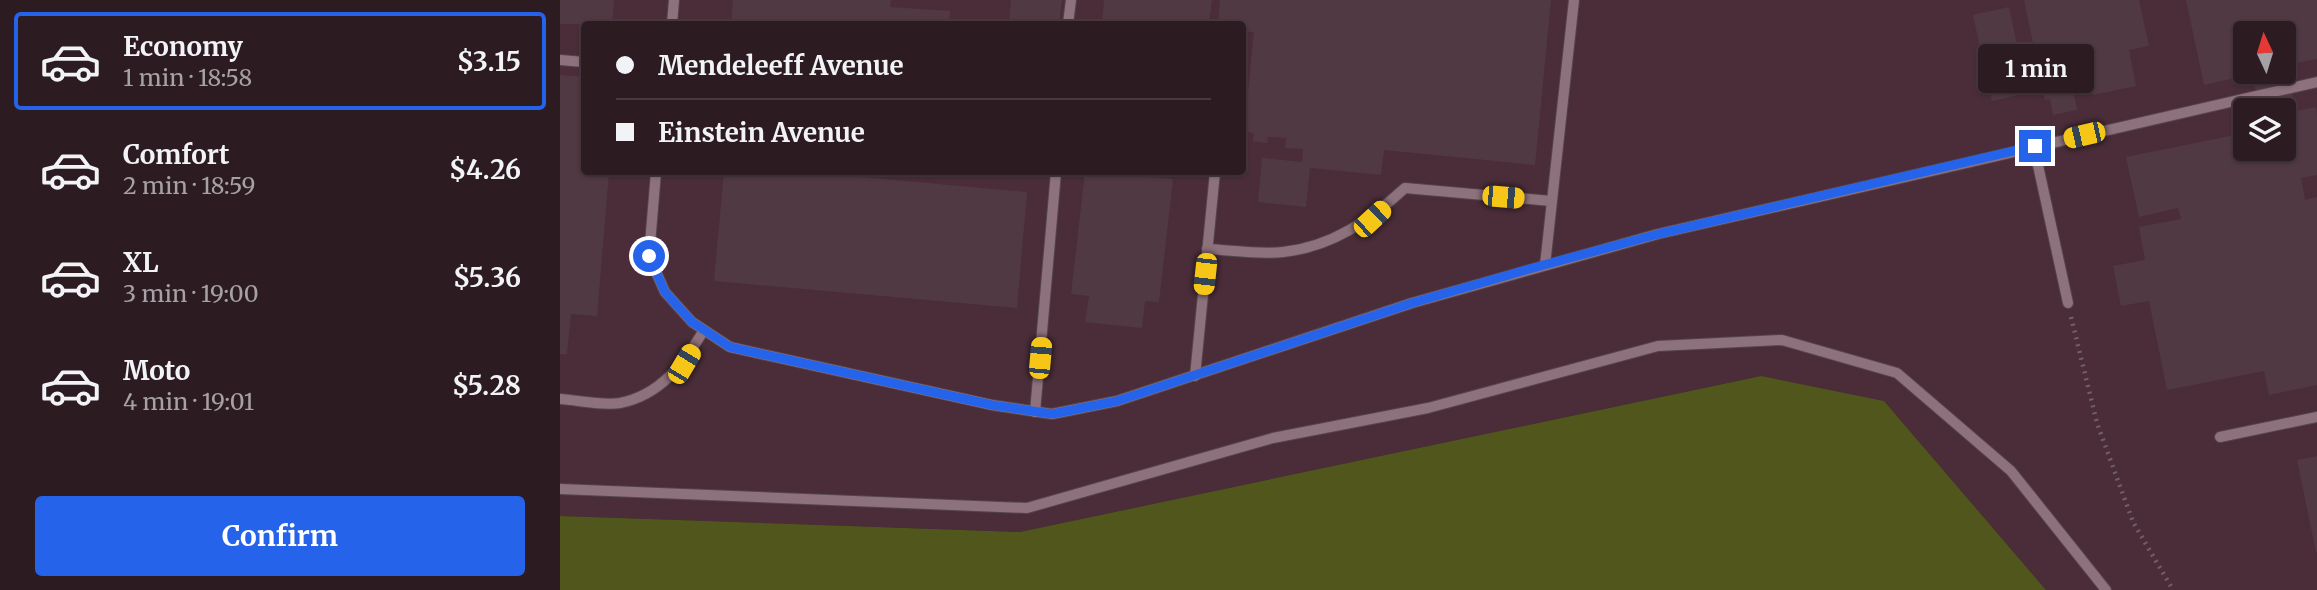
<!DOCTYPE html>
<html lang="en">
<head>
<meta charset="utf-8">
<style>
	:root { --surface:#2c1c22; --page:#34252a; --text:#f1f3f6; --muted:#a6a1a5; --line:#483a40; --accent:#2563eb }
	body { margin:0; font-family:Merriweather,serif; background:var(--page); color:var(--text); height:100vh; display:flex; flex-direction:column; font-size:26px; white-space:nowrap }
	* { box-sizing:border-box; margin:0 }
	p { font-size:23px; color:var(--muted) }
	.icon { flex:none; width:38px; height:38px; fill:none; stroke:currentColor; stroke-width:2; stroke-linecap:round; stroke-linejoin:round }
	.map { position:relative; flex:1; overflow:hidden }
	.panel { display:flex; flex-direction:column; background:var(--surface); width:560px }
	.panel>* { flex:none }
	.guide { position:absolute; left:21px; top:21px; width:665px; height:154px; border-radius:7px; box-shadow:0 2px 5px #0004,0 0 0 2px var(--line); display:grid; align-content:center; height:154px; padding:0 35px; background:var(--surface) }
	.needle { width:46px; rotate:356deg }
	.tools { position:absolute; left:1673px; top:21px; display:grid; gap:14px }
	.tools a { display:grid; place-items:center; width:63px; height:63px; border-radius:7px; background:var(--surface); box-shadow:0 2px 5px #0004,0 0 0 2px var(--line); font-size:35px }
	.end { position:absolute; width:32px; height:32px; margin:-16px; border:9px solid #2563eb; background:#fff; box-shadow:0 0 0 4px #fff }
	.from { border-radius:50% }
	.bubble { position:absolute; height:49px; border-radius:7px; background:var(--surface); box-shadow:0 2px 5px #0004,0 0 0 2px var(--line); font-size:23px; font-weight:700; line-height:49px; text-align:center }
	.car { position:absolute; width:21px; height:42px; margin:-21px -10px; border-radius:9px; box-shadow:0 0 5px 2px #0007; background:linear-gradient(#f5c518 24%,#345 0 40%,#f5c518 0 76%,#345 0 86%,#f5c518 0) }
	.guide b { display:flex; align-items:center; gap:24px; height:66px; font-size:26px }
	.guide b+b { border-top:2px solid var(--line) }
	.guide i { width:18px; height:18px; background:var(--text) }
	ul { padding:12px 0 0; list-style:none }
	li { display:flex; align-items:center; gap:21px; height:98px; margin:0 14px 10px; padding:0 21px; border:4px solid transparent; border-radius:7px }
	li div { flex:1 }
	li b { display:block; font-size:26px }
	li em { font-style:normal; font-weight:700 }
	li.active { border-color:var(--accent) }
	li>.icon { width:63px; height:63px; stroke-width:1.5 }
	.button { display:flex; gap:14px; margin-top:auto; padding:14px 35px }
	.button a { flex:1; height:80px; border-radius:7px; background:var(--accent); color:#fff; font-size:28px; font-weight:700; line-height:80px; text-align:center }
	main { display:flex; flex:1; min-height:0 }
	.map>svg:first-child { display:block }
</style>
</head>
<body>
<main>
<section class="panel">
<ul>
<li class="active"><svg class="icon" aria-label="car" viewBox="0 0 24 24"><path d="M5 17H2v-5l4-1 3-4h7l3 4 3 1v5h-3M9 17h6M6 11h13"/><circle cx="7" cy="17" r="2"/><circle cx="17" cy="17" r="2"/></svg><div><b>Economy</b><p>1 min · 18:58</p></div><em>$3.15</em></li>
<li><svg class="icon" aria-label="car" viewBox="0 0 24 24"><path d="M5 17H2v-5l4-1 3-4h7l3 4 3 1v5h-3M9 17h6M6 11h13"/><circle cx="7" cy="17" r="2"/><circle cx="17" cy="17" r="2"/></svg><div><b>Comfort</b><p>2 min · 18:59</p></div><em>$4.26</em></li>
<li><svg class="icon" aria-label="car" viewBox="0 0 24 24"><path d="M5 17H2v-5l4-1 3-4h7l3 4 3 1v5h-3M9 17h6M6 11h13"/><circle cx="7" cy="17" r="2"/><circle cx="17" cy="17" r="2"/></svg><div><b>XL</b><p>3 min · 19:00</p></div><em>$5.36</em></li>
<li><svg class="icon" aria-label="car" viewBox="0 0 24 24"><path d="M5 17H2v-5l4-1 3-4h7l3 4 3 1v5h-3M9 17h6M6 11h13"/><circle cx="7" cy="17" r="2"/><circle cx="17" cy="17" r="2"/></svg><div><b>Moto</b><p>4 min · 19:01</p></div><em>$5.28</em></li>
</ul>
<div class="button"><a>Confirm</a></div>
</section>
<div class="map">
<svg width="1757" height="590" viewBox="0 0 1757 590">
	<rect width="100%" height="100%" fill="#3b252e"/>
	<!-- built -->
	<path fill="#4a2d39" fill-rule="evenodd" d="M0,0H1757V590H1486L1324,401L1201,376L460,532L0,516ZM24,24H682V172H24ZM1685,33H1724V72H1685ZM1685,110H1724V149H1685Z"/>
	<!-- forest -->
	<polygon fill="#51571c" points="1201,376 1324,401 1486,590 0,590 0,516 460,532"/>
	<!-- building -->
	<g fill="#513943" fill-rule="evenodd">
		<polygon points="0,0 54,0 52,24 0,24"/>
		<polygon points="173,0 331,0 330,7 390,11 389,24 171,24"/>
		<polygon points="451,0 502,0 499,24 449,24"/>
		<polygon points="544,0 652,0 649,24 542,24"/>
		<polygon points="660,0 991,0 975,165 824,150 821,175 750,168 746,207 698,202 702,158 742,162 743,149 725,148 726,138 708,137 707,143 693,141 694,133 684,131 694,32 682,31 682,24 658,24"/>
		<polygon points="1464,0 1579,0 1589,46 1569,50 1576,86 1533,95 1531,83 1516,86 1517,94 1514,95 1517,110 1493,115 1490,99 1485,100"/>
		<path d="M1626,0H1757V59L1726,65L1736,111L1756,107L1757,115V175L1741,178L1745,200L1757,197V385L1709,395L1704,371L1607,390L1589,301L1561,306L1553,266L1585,260L1579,227L1621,219L1618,208L1579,217L1566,157L1685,133V149H1724V110H1700L1692,74L1644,85ZM1685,33H1724V72H1685Z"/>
		<polygon points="1449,7 1467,93 1432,101 1413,15"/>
		<polygon points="0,75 24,77 24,172 49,172 37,316 11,314 7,354 0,354"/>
		<polygon points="164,172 246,172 467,192 457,308 154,281"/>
		<polygon points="525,172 613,179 599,302 585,301 582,328 525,322 529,296 511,294"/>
		<polygon points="1757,456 1757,552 1756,552 1737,460"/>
	</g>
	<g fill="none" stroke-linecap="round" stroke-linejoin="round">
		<defs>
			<g id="service">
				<polyline points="112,24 114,0"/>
				<polyline points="508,24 511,0"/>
				<polyline points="0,60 24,62"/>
				<polyline points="1474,147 1508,303"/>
				<polyline points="96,172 89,256 105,292 132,322 170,347 432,405 492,414 557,401 852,303 1098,234 1757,82"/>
				<path d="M647,249C671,250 699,255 723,252C772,247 810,220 845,188L991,201"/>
				<polyline points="985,265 1014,0"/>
				<polyline points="635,376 655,172"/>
				<path d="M0,399C18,400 42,406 60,403C101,395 124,363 144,330"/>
				<polyline points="475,412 496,172"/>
				<polyline points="1660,437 1757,417"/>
				<polyline points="0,489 467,508 713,438 868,408 1098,346 1222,340 1337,373 1451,471 1546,590"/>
			</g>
		</defs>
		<!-- service casing -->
		<use href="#service" stroke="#56444c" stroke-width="12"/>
		<!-- path -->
		<polyline stroke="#725e66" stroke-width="4.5" stroke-dasharray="2 5" stroke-linecap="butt" points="1511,317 1537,423 1573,522 1613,590"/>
		<!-- service -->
		<use href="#service" stroke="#8d727d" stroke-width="10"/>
	</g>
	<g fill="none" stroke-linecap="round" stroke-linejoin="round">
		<!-- route -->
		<polyline stroke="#2563eb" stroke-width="9" points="89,256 105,292 132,322 170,347 432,405 492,414 557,401 852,303 969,269 1098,234 1475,146"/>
	</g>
</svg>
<div class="tools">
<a><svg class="needle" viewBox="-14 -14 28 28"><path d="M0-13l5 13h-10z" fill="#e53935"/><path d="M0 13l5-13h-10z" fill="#a6a1a5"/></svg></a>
<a><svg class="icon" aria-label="layers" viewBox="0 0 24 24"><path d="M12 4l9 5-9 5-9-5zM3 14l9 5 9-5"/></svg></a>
</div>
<i class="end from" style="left:89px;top:256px"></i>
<i class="end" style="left:1475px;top:146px"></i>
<div class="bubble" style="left:1418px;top:44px;width:116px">1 min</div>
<i class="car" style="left:1524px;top:135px;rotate:257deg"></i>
<i class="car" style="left:943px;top:197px;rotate:95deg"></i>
<i class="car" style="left:812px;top:219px;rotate:47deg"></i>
<i class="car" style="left:645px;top:274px;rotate:186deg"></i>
<i class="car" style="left:480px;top:358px;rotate:5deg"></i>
<i class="car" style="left:124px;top:364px;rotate:31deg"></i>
<div class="guide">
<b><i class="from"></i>Mendeleeff Avenue</b>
<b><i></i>Einstein Avenue</b>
</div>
</div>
</main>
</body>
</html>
